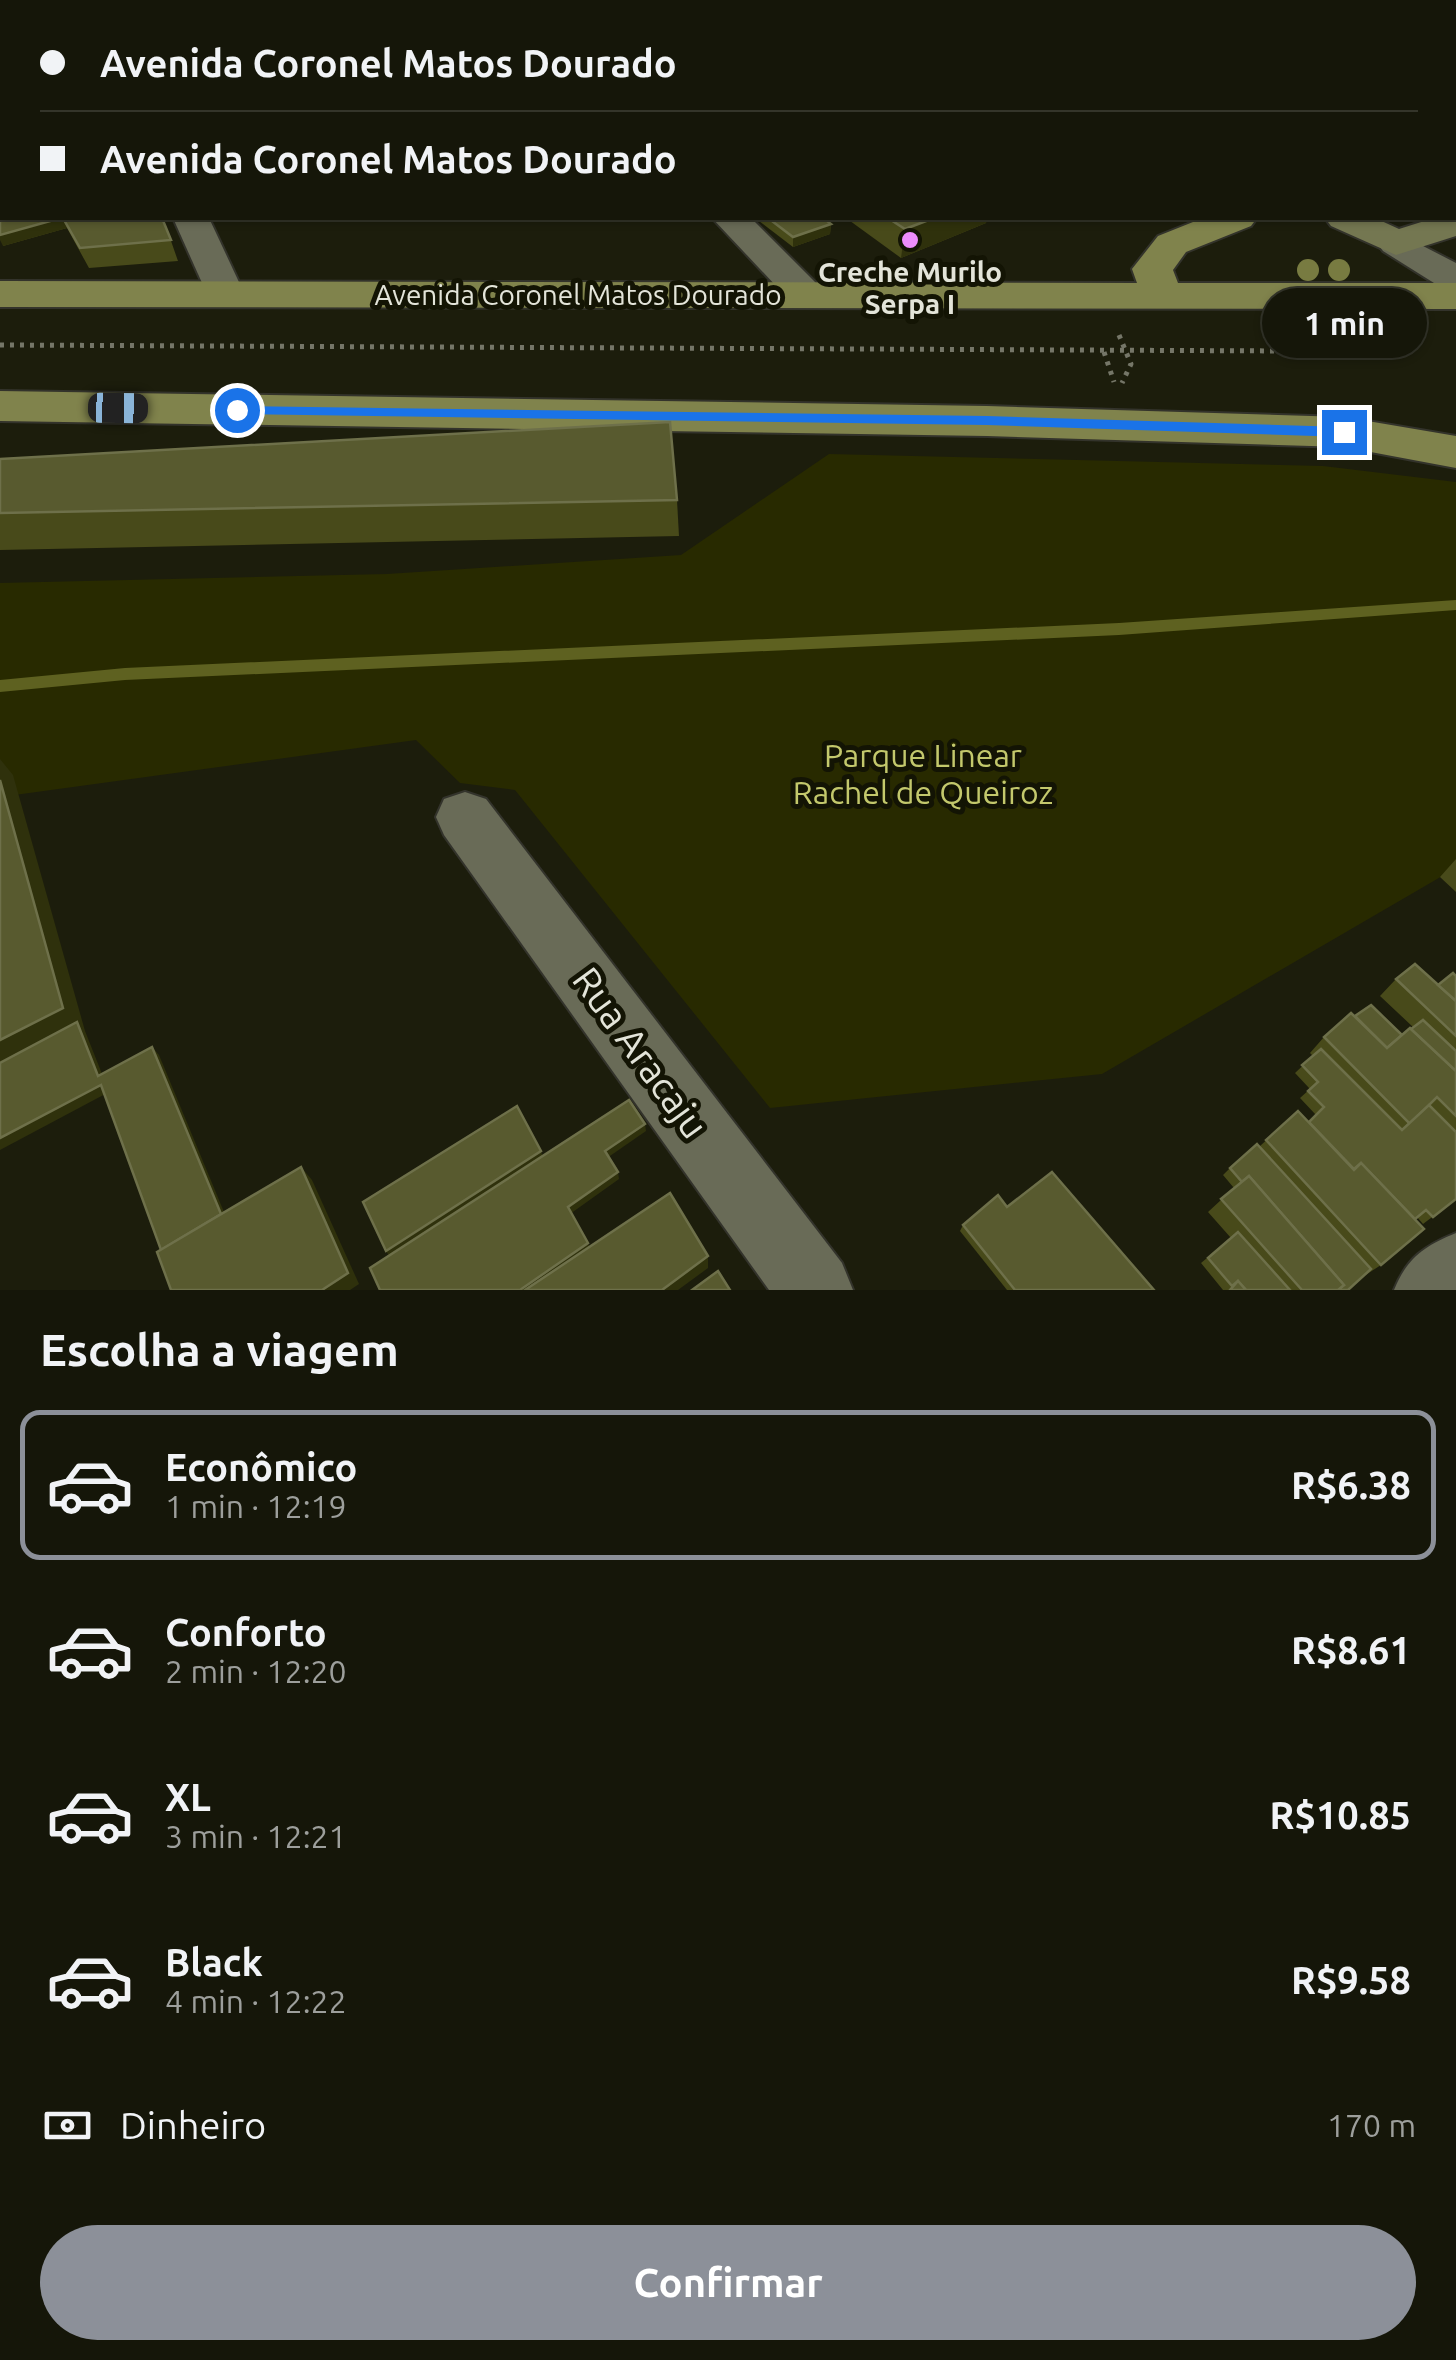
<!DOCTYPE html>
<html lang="pt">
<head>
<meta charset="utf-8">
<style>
	:root { --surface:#151609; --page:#1e1f12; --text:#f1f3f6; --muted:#9d9f9c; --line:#34352a; --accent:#8c9099 }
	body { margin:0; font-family:Ubuntu,sans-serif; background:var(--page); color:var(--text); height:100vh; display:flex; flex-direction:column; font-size:38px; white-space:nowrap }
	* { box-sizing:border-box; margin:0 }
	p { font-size:32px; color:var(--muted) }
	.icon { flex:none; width:55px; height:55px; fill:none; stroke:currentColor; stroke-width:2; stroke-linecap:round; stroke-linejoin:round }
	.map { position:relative; height:1290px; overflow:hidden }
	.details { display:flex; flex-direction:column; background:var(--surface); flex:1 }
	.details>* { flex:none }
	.hud { position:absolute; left:0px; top:0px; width:1458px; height:220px; box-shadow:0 2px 8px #0004,0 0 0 2px var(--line); display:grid; align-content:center; height:220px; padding:0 40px; background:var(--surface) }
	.end { position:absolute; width:45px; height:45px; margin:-22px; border:12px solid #1a73e8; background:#fff; box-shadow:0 0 0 5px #fff }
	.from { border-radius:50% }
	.bubble { position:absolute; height:70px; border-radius:35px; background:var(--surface); box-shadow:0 2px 8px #0004,0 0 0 2px var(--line); font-size:32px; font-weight:700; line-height:70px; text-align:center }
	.car { position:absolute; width:30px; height:60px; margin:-30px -15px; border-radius:12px; box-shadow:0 0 8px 2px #0007; background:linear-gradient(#222 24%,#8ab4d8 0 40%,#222 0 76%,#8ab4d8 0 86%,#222 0) }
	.hud b { display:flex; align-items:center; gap:35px; height:95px; font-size:38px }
	.hud b+b { border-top:2px solid var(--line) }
	.hud i { width:25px; height:25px; background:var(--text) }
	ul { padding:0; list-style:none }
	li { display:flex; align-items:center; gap:30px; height:150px; margin:0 20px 15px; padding:0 20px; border:5px solid transparent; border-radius:20px }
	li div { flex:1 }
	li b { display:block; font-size:38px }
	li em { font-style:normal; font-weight:700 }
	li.current { border-color:var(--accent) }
	li>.icon { width:90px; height:90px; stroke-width:1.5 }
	h2 { padding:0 40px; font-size:45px; line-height:120px }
	.pay { display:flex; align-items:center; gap:25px; height:110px; padding:0 40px; font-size:38px }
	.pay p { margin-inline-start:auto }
	.button { display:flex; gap:20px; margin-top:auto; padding:20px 40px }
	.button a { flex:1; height:115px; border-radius:60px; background:var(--accent); color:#fff; font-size:40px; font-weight:700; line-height:115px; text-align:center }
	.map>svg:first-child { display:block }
</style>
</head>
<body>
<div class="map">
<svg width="1456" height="1290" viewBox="0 0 1456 1290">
	<rect width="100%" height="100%" fill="#1c1d0c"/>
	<!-- green -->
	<polygon fill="#282a00" points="829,454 1323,466 1456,482 1456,868 1102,1074 770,1108 515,790 460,783 416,740 0,797 0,583 387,574 681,555"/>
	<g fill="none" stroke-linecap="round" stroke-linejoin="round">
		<!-- stream -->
		<polygon fill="#5e6120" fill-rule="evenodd" points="1456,600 1456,610 1119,635 125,680 0,692 0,680 125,668 1119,623"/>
		<defs>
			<g id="street">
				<polygon points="134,0 164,0 166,2 136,2"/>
				<polygon points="399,0 430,0 432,2 401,2"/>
				<polygon points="0,91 2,92 2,117 0,116"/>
				<polygon points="173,218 209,218 245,295 239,303 225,307 211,303"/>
				<polygon points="712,218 751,218 821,288 827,296 821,304 807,308 793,304"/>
				<polygon points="1396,232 1456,263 1456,292 1442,288 1383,251 1377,243 1383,235"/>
				<polygon points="465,792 486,799 842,1263 853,1290 769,1290 444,835 436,817 444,799"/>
				<path d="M1456,1233V1290H1394C1407,1258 1424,1246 1456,1233Z"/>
			</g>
			<polygon id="secondary" points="1456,211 1456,236 1396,255 1331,226 1325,218 1375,218 1399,229 1434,218 1455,218"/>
			<g id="primary">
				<polygon points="1203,218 1257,218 1251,226 1186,252 1173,270 1178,283 1456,283 1456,309 0,307 0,281 1137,283 1132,269 1158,236"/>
				<polygon points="0,391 987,406 1344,417 1456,436 1456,468 1344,447 987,436 0,421"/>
			</g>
		</defs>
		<!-- street casing -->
		<use href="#street" stroke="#33332b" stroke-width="4"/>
		<!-- secondary casing -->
		<use href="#secondary" stroke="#33332b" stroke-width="4"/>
		<!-- primary casing -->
		<use href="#primary" stroke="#33332b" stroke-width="4"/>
		<!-- path -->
		<g stroke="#757668" stroke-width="5" stroke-dasharray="4 6" stroke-linecap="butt">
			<polyline points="1119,335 1131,364 1122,383"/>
			<polyline points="0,345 1287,351 1280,333"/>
			<polyline points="1287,351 1325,350 1352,338"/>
			<polyline points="1104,352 1114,382"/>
		</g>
		<!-- street -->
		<use href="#street" fill="#696b57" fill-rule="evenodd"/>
		<!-- secondary -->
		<use href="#secondary" fill="#747751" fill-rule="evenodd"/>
		<!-- primary -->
		<use href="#primary" fill="#80834c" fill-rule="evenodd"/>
	</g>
	<!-- trees -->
	<g fill="#787b41">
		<circle cx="1308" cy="270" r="11"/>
		<circle cx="1339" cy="270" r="11"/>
	</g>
	<!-- wall -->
	<g fill="#484a1a">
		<polygon points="424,0 964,0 969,2 427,2"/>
		<polygon points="2,218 163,218 178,261 89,268 67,228 3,246"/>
		<polygon points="755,218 823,218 831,224 830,234 793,247"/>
		<polygon points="846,218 987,218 986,223 901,258"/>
		<polygon points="0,459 677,500 679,536 0,550"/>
		<polygon points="1456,859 1456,892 1440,877"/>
		<polygon points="1456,976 1456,1199 1423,1224 1417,1217 1381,1265 1364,1276 1348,1290 1223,1290 1201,1263 1231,1238 1208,1212 1234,1188 1223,1175 1230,1168 1260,1146 1298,1111 1308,1122 1316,1115 1300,1098 1310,1089 1295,1073 1313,1056 1310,1053 1324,1037 1355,1016 1402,1035 1413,1027 1380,996 1396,979 1438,985"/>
		<polygon points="1007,1207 1154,1290 1007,1290 960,1231 963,1225"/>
	</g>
	<!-- shaded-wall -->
	<g fill="#2f310c">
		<polygon points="0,0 53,0 54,2 2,2 2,17 0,17"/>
		<polygon points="261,0 295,0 284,2 262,2"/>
		<polygon points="0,205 2,205 2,218 14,218 0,228"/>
		<polygon points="62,218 67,228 3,246 0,240 0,235"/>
		<polygon points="934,218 987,218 986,223 901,258 905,229"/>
		<polygon points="831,224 830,234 793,247 793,237"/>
		<polygon points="0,759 13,775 85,1031 106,1084 0,1075"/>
		<polygon points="152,1047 159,1055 231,1229 172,1264"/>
		<polygon points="101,1085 109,1092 0,1150 0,1138"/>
		<polygon points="645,1124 646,1131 607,1158 605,1151"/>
		<polygon points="541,1151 543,1158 390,1257 386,1251"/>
		<polygon points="301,1167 312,1180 359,1284 350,1290 322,1290"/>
		<polygon points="618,1172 619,1179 570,1214 568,1207"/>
		<polygon points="588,1243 590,1249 531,1290 520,1290"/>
		<polygon points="708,1256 708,1268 678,1290 662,1290"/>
	</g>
	<!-- building -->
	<g fill="#585a2f" stroke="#6e704a" stroke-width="2.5">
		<polygon points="47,0 53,0 56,2 31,2"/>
		<polygon points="69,0 129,0 116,2 71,2"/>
		<polygon points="129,0 144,0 145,2 116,2"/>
		<polygon points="163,0 247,0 238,2 165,2"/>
		<polygon points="310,0 368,0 358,2 313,2"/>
		<polygon points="382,0 412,0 416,2 372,2"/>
		<polygon points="436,0 512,0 504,2 468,2 473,1 466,2 440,2"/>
		<polygon points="519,0 545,0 549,2 511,2"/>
		<polygon points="557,0 596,0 600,2 548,2"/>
		<polygon points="602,0 650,0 653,2 605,2"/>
		<polygon points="652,0 673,0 677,2 654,2"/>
		<polygon points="684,0 701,0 704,2 687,2"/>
		<polygon points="701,0 725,0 729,2 704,2"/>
		<polygon points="765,0 783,0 775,2 765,2"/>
		<polygon points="783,0 964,0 969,2 775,2"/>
		<polygon points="0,7 2,7 2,38 0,39"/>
		<polygon points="2,39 2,55 0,56 0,40"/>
		<polygon points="2,58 2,77 0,78 0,59"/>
		<polygon points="0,153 2,157 2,175 0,173"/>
		<polygon points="9,218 61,218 0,235 0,220"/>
		<polygon points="63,218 162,218 171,240 80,248"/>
		<polygon points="768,218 823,218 831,224 793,237"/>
		<polygon points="888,218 934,218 905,229"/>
		<polygon points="670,422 677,500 0,513 0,459"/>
		<polygon points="0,780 63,1008 0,1040"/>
		<polygon points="1415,964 1456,1001 1456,1036 1396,979"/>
		<polygon points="1453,973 1456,976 1456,1001 1438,985"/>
		<polygon points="1371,1005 1402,1035 1387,1048 1355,1016"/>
		<polygon points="1351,1013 1387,1048 1410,1028 1456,1071 1456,1116 1437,1097 1410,1124 1324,1037"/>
		<polygon points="1423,1020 1456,1051 1456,1071 1411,1029"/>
		<polygon points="77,1022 98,1076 152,1047 221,1214 161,1250 101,1085 0,1138 0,1063"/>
		<polygon points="1321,1049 1402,1130 1429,1105 1456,1132 1456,1199 1433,1217 1426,1210 1415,1219 1361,1163 1354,1169 1309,1122 1324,1107 1308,1091 1318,1082 1302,1065"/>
		<polygon points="629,1100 645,1124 605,1151 618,1172 568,1207 588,1243 520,1290 380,1290 370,1268"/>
		<polygon points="517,1106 541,1151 386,1251 363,1202"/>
		<polygon points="1298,1111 1354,1170 1361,1163 1424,1229 1381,1265 1266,1140"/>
		<polygon points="1257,1144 1371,1269 1348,1290 1338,1290 1344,1285 1249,1176 1242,1182 1230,1168"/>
		<polygon points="301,1167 348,1273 322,1290 171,1290 157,1252"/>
		<polygon points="1052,1172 1154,1290 1015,1290 963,1225 998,1195 1007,1207"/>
		<polygon points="1249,1176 1344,1285 1338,1290 1302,1290 1221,1199"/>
		<polygon points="670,1193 708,1256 662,1290 525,1290"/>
		<polygon points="1238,1232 1290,1290 1246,1290 1238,1281 1232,1286 1208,1258"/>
		<polygon points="718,1271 730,1290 692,1290"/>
		<polygon points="1238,1281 1246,1290 1230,1290"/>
	</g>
	<!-- route -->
	<polygon fill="#1a73e8" points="232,406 987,416 1344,427 1351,432 1344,437 987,425 237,414"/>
	<!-- markers -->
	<circle fill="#ec8cfb" stroke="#131404" stroke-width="4" cx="910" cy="240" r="10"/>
	<g text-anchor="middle" stroke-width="10" stroke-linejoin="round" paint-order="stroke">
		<!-- far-poi labels -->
		<g font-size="28" font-weight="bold" fill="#e3e4d9" stroke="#131404">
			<text x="910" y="282">Creche Murilo<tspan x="910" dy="32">Serpa I</tspan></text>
		</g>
		<!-- far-street labels -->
		<g font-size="28" fill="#e3e4d9" stroke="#131404">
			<text x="578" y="305">Avenida Coronel Matos Dourado</text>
		</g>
		<!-- park labels -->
		<g font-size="32" fill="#c3c86c" stroke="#131404">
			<text x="923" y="767">Parque Linear<tspan x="923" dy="37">Rachel de Queiroz</tspan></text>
		</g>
		<!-- near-street labels -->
		<g font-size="38" fill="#e3e4d9" stroke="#131404">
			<text transform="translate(640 1053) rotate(54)" y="13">Rua Aracaju</text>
		</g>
	</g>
</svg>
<i class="end from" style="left:237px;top:410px"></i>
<i class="end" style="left:1344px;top:432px"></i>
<div class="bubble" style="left:1262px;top:288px;width:165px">1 min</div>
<i class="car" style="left:118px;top:408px;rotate:91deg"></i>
<div class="hud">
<b><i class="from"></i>Avenida Coronel Matos Dourado</b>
<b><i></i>Avenida Coronel Matos Dourado</b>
</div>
</div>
<section class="details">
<h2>Escolha a viagem</h2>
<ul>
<li class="current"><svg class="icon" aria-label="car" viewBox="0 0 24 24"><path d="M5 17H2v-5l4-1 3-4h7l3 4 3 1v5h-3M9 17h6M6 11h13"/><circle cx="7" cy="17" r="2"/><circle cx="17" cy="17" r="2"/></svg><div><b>Econômico</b><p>1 min · 12:19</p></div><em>R$6.38</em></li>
<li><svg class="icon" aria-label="car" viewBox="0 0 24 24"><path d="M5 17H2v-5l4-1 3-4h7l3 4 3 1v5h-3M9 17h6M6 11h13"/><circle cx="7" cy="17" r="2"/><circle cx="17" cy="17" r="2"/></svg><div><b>Conforto</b><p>2 min · 12:20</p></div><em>R$8.61</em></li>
<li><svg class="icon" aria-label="car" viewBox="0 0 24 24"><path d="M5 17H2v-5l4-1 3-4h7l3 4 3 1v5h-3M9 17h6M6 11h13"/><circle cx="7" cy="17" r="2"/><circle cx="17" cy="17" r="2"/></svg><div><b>XL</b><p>3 min · 12:21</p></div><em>R$10.85</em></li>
<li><svg class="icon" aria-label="car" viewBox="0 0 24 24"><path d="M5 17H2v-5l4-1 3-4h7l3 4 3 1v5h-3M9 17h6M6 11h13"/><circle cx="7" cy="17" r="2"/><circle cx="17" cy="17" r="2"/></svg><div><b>Black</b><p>4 min · 12:22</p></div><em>R$9.58</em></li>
</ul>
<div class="pay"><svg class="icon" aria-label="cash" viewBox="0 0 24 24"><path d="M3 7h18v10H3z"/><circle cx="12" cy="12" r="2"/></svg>Dinheiro<p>170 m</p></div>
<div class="button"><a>Confirmar</a></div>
</section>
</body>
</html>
